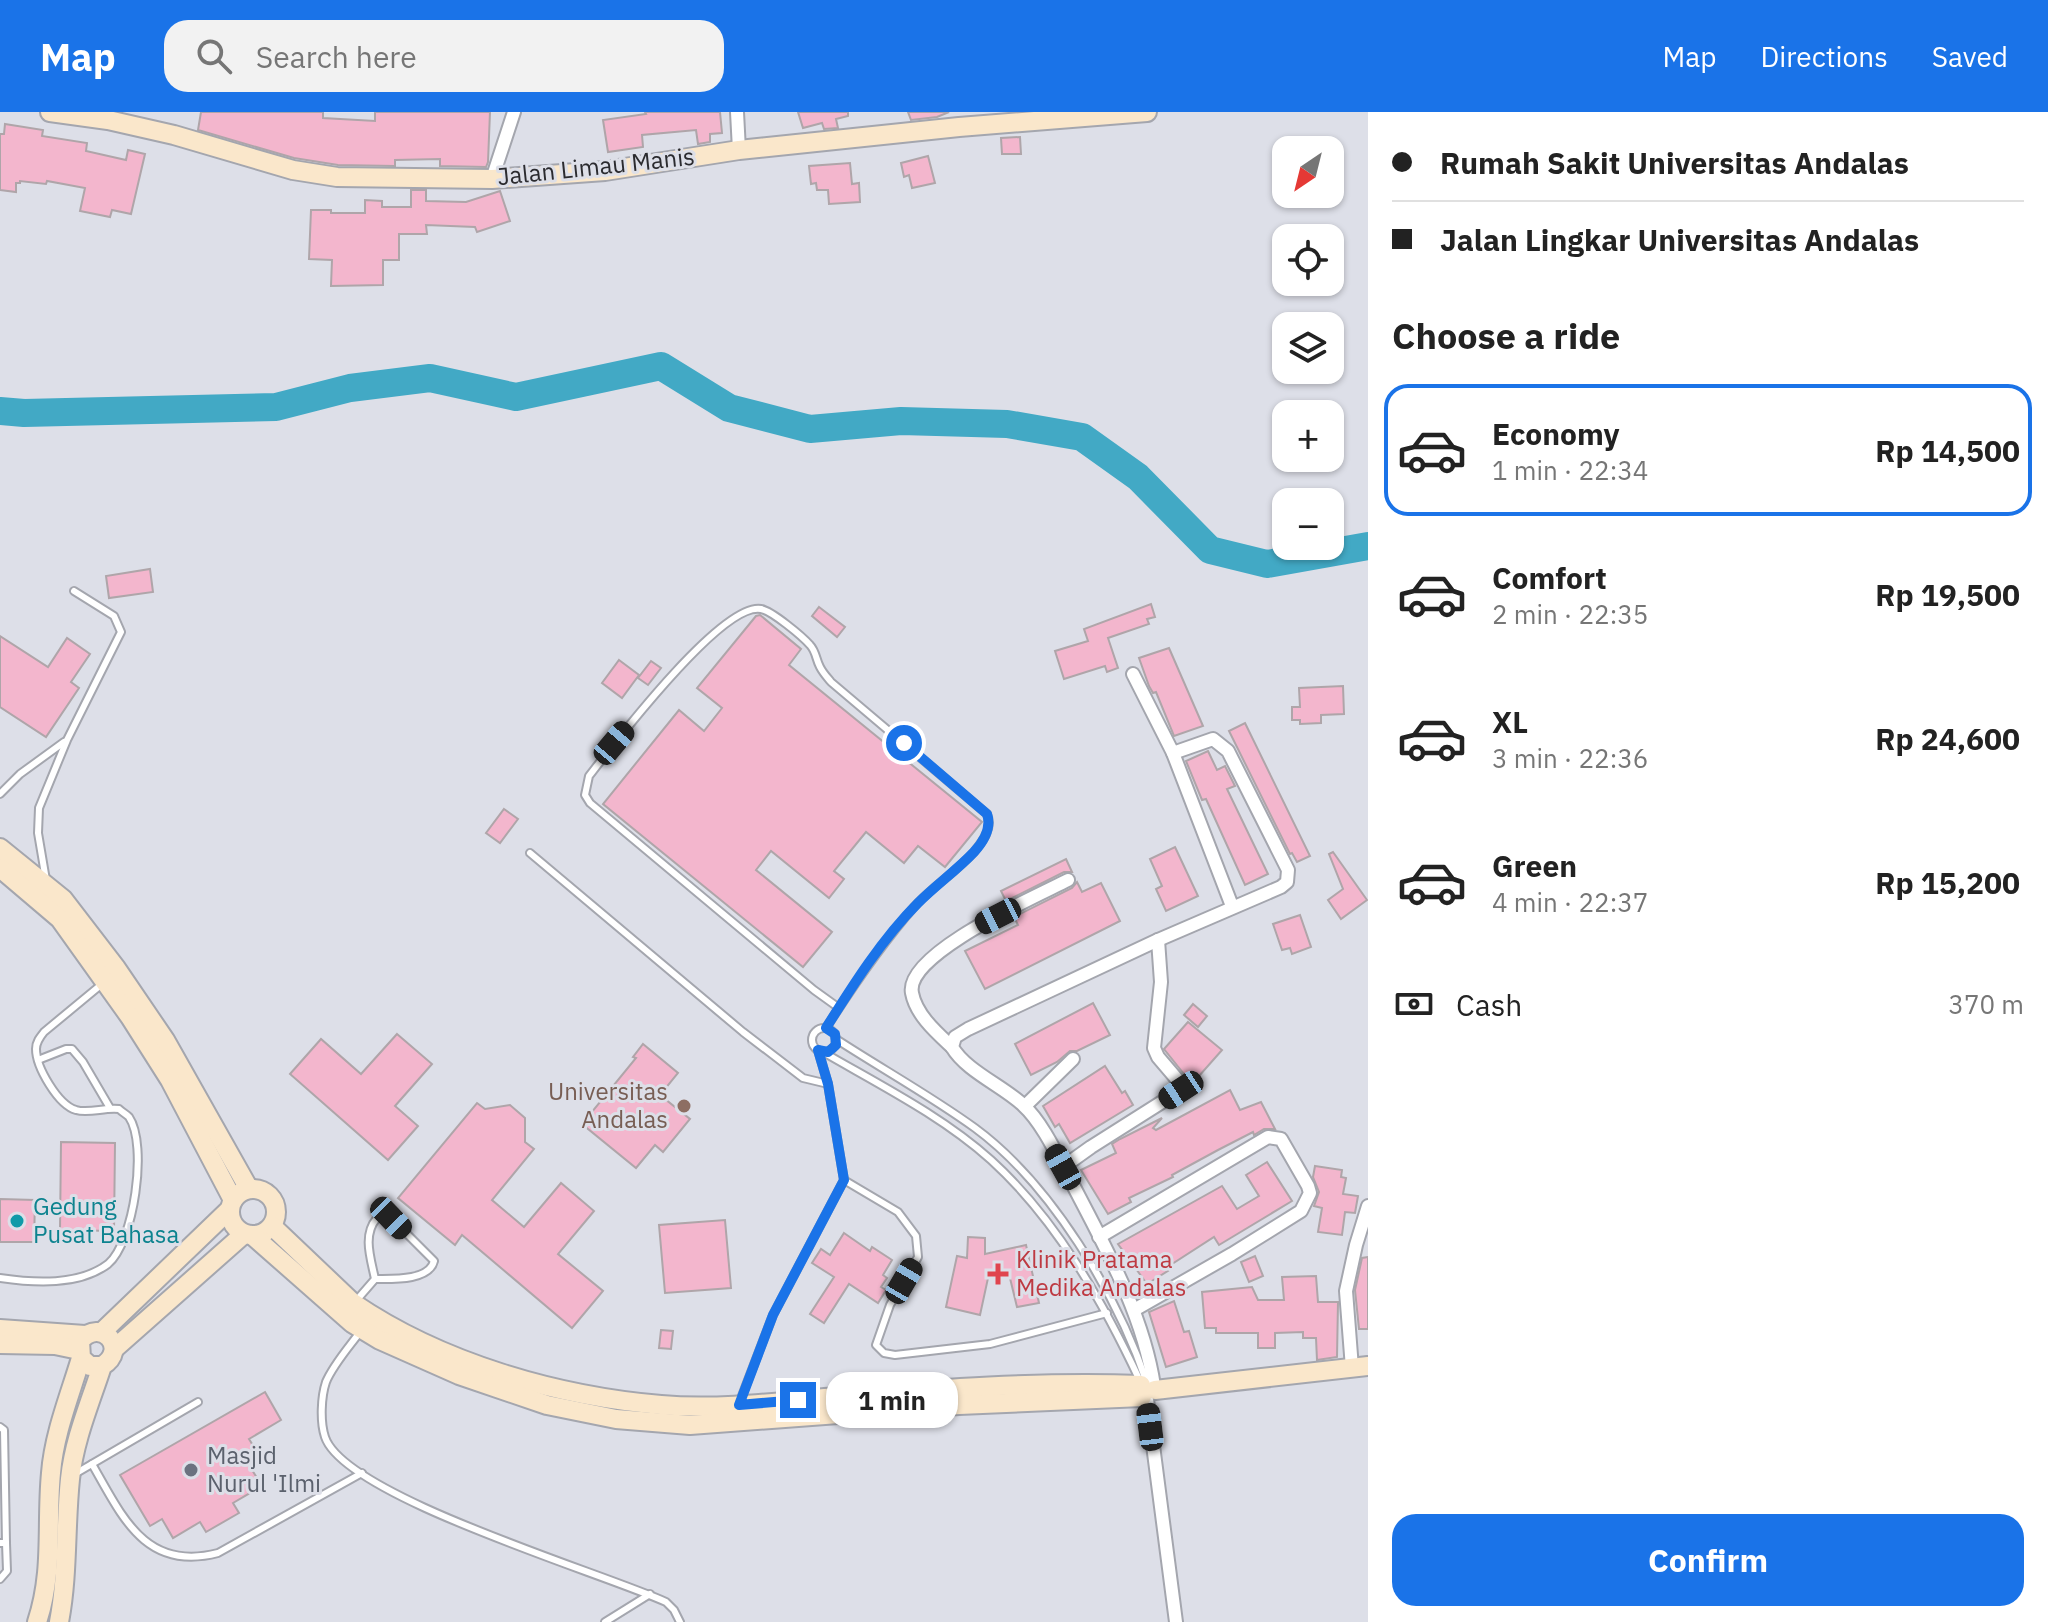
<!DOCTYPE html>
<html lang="en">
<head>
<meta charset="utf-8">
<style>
	:root { --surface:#fff; --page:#f2f2f2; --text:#222; --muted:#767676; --line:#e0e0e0; --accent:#1a73e8 }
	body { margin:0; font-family:"IBM Plex Sans",sans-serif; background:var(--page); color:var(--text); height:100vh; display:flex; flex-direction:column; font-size:30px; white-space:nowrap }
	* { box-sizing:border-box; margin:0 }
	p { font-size:26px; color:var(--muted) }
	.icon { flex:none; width:44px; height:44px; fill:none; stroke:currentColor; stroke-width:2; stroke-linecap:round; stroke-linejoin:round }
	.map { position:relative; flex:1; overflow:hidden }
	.details { display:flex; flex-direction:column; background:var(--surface); width:680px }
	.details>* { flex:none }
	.top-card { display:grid; align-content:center; height:176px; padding:0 24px; background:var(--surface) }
	.needle { width:52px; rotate:215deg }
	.tools { position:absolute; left:1272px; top:24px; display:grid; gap:16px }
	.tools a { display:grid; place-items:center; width:72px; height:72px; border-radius:16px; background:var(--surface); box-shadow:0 2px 6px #0004; font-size:40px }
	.end { position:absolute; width:36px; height:36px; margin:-18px; border:10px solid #1a73e8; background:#fff; box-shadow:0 0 0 4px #fff }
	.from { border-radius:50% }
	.bubble { position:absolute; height:56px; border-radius:24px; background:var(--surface); box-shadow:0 2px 6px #0004; font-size:26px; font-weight:800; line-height:56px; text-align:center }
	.car { position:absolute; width:24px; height:48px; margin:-24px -12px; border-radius:10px; box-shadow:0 0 6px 2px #0007; background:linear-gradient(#222 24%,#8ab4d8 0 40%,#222 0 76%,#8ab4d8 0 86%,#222 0) }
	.top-card b { display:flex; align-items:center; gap:28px; height:76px; font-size:30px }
	.top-card b+b { border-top:2px solid var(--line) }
	.top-card i { width:20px; height:20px; background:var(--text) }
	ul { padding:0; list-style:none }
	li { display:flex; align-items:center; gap:24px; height:132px; margin:0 16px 12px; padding:0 8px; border:4px solid transparent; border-radius:24px }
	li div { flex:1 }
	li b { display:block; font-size:30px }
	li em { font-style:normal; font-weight:800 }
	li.current { border-color:var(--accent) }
	li>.icon { width:72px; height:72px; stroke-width:1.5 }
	h2 { padding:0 24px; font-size:36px; line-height:96px }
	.pay { display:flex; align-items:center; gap:20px; height:88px; padding:0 24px; font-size:30px }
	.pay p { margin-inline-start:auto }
	.action { display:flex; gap:16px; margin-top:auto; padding:16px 24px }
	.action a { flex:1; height:92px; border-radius:24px; background:var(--accent); color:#fff; font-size:32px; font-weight:800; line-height:92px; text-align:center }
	header { display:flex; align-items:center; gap:48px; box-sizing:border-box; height:112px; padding:0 40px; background:var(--accent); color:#fff }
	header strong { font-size:38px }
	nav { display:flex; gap:44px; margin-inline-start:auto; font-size:28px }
	.search { width:560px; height:72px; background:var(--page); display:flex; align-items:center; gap:20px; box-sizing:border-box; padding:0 28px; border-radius:24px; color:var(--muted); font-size:30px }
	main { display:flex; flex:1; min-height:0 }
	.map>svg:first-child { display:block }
</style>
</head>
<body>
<header>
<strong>Map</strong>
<div class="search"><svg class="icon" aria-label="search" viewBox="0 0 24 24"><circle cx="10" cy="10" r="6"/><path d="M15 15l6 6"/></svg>Search here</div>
<nav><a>Map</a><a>Directions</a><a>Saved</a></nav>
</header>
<main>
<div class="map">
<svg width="1368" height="1510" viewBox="0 0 1368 1510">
	<rect width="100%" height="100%" fill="#dddfe8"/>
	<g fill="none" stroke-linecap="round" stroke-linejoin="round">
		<!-- river -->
		<polyline stroke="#42a9c5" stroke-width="28" points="0,299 24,301 276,295 350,276 430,266 516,285 661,254 729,296 810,317 901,309 1007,312 1082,325 1138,365 1210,438 1267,452 1368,434"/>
	</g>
	<!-- building -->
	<g fill="#f3b6cd" stroke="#afa5a9" stroke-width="2">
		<polygon points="201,0 323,0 323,6 375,9 375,0 490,0 488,50 486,55 440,54 440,47 395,48 395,54 338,53 294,46 198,18"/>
		<polygon points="645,0 720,0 722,21 710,22 710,30 698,32 696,18 642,23 643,35 608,40 603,8 646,2"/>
		<polygon points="798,0 848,0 848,4 836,7 838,16 824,17 822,11 803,16"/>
		<polygon points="908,0 949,0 937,5 911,8"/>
		<polygon points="5,12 43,18 42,24 87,31 86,39 126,48 128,38 145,42 131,102 112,98 110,105 80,99 85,76 47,69 46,72 20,69 20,71 16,71 16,80 0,78 0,22 4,22"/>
		<polygon points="1020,25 1021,42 1002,42 1001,26"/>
		<polygon points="928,44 935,71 912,76 909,63 904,65 901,51"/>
		<polygon points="850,51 852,72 859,71 860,90 829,92 828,78 817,78 816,71 811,72 809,54"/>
		<polygon points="411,78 426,78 426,89 466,90 500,79 510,109 477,120 475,115 426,113 427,122 399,122 399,148 383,148 383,173 331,174 332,148 309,147 311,98 331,98 331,101 365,101 365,88 382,89 382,95 411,95"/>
		<polygon points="150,457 153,480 109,486 106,464"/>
		<polygon points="1151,492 1155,505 1147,507 1149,512 1108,526 1118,556 1107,560 1105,554 1064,567 1055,539 1088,529 1084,517"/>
		<polygon points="819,495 845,515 837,525 812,504"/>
		<polygon points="760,503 801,537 789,553 982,710 945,755 918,734 904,751 866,720 834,759 844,767 829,786 771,739 756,758 832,820 803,855 603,692 679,598 704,619 722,596 697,576 756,504"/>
		<polygon points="0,524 48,555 67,526 90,542 71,570 79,576 46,625 0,595"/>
		<polygon points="1169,536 1203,614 1174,624 1156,580 1153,581 1149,574 1139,546"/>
		<polygon points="619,548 639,563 622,586 602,571"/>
		<polygon points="651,549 661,556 648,573 638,566"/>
		<polygon points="1343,574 1344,602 1321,603 1321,611 1300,612 1300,608 1292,608 1292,595 1300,595 1299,576"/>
		<polygon points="1245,611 1310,744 1297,750 1292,741 1290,742 1229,619"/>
		<polygon points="1208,639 1217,658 1225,654 1235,674 1227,677 1268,762 1245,773 1206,687 1202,688 1186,649"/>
		<polygon points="504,697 518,707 500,731 486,721"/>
		<polygon points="1175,735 1198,784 1166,799 1156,777 1162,774 1150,747"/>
		<polygon points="1333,740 1367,788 1341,807 1328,788 1343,777 1329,742"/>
		<polygon points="1066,747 1072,760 1064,760 1006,789 1001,779"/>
		<polygon points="1077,770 1082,780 1101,771 1120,809 985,877 965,839 1018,813 1014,805 1072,776"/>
		<polygon points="1300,803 1311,835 1292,842 1290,836 1282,838 1273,812"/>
		<polygon points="1093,891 1110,923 1077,939 1070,939 1057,950 1031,963 1015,932"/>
		<polygon points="1193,892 1207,904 1198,915 1184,903"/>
		<polygon points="1188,910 1222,938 1192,972 1164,937"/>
		<polygon points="397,922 432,952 395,994 418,1014 388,1048 290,962 321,927 361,962"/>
		<polygon points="643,932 678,961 660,983 690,1007 663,1040 655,1033 636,1056 582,1012 636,946 633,945"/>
		<polygon points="1105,954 1122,981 1125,979 1133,993 1070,1031 1059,1012 1055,1015 1043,994"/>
		<polygon points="1230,978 1240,998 1261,990 1275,1017 1264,1017 1254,1023 1253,1020 1218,1038 1172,1063 1173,1065 1129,1086 1131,1090 1108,1102 1081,1058 1116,1041 1112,1032 1120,1027 1162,1006 1153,1016 1156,1018"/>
		<polygon points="477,991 485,997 510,993 525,1006 525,1030 534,1037 492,1088 524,1115 561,1071 594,1099 558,1142 603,1179 572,1216 462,1123 455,1133 398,1086"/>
		<polygon points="61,1030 115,1031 114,1119 60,1118"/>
		<polygon points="1267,1050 1292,1089 1219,1133 1214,1125 1169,1154 1171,1157 1147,1172 1118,1132 1222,1074 1237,1097 1259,1084 1246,1063"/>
		<polygon points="1315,1054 1342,1058 1341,1065 1346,1066 1343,1082 1358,1084 1355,1101 1345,1100 1342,1123 1318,1120 1322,1096 1314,1094 1319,1080 1313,1065"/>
		<polygon points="0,1087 35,1088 34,1130 0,1130"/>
		<polygon points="725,1108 731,1176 665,1181 659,1113"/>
		<polygon points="844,1121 870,1139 872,1135 892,1148 883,1163 887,1166 881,1175 886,1178 878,1191 849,1172 824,1211 810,1202 834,1165 812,1151 821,1137 830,1143"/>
		<polygon points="968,1125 985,1126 985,1142 1026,1133 1039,1191 1017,1195 1009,1162 988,1166 980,1203 946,1195 957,1144 967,1146"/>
		<polygon points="1255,1144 1263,1164 1249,1170 1241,1150"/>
		<polygon points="1368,1145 1368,1217 1359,1217 1355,1178 1362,1146"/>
		<polygon points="1316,1164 1318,1190 1338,1190 1337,1245 1317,1248 1316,1226 1303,1226 1303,1220 1275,1221 1275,1236 1258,1236 1258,1221 1216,1221 1216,1216 1205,1216 1202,1180 1252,1175 1258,1188 1284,1188 1282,1165"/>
		<polygon points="1174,1189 1184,1220 1189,1219 1197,1245 1166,1255 1149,1200"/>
		<polygon points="661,1218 673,1219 671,1237 659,1236"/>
		<polygon points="265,1280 281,1308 249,1327 261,1346 249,1353 262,1374 233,1391 239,1401 206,1420 200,1410 173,1426 162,1407 150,1414 120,1363"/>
	</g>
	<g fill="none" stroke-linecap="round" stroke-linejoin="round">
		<defs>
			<g id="lane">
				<polyline points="0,682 20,662 64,630"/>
				<polyline points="530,741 743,920 803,966 828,972"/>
				<polyline points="46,768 38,721 39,696 67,628 121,520 114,504 74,479"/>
				<path d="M826,916C853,874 881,833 914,795C932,775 956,760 974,740C983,729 993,716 987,702L831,570C827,565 823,561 820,555C816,548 816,539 810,533C802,524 772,499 761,497C722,490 614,632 589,664L585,683L590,691L814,878L839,896"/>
				<circle cx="824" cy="928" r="12"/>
				<path d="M836,927C882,957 931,984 975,1016C1051,1072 1117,1182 1147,1271"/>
				<path d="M823,940C880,973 942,1004 991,1048C1057,1108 1103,1190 1140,1269"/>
				<polyline points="38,948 66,937 72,937 83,950 110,996"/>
				<polyline points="844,1068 898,1100 916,1124 918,1145 890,1193 876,1233 884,1241 895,1243 990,1232 1107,1201"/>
				<path d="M0,1166C34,1171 79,1174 108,1152C134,1130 148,1033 129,1005C126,1002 122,1000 119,997C105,995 89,1002 76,998C58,993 36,955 36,937C36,930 40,925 44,920L102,872"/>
				<path d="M355,1190L375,1167C392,1167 429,1169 434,1149L391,1106H377C362,1123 371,1147 375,1167"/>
				<path d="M360,1220C349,1235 333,1253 326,1270C321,1285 320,1310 325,1325C345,1385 603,1461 666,1490L674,1498L680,1510"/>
				<polyline points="740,1289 773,1203 844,1068 828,972 818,938"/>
				<polyline points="0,1315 4,1318 6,1431 0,1431"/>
				<path d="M92,1352C122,1404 145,1460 218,1441L362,1361"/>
				<polyline points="73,1363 198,1290"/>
				<polyline points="0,1467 7,1459 6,1431"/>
				<polyline points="605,1510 650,1482"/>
			</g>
			<g id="street">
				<polyline points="737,0 739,38"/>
				<polyline points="492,67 514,0"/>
				<polyline points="1133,562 1173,641 1232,794"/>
				<path d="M952,935C937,921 916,903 912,881C904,842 1037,784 1068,768"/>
				<polyline points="1025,994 1073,947"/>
				<polyline points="1063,1055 1091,1035 1181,978 1181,972 1158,945 1154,936 1161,870 1158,828"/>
				<polyline points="1099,1125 1268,1025 1281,1027 1308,1074 1310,1081 1301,1099 1232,1142 1134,1198"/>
				<polyline points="1352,1256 1346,1179 1356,1133 1368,1094"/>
				<path d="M1154,1274C1143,1201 1105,1135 1072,1071C1059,1047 1043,1011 1023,993C1003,974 966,959 952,935L955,925L968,917L1158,828L1281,775L1287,770L1288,758L1228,639L1213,627L1173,641"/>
				<polyline points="1147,1287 1176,1510"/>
			</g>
			<g id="secondary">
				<polyline points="50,0 108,8 174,23 293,58 337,65 492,67 605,59 739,38 959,15 1147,0"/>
				<polyline points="0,736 63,787 116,856 165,928 249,1077"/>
				<polyline points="0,756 60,807 130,905 170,968 233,1088"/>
				<circle cx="253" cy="1100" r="23"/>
				<path d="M272,1114L353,1191C441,1251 556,1284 661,1293C719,1298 780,1290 837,1285C938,1277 1040,1269 1141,1273"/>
				<polyline points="252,1123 352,1211 380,1228 459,1263 547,1293 616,1307 690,1313 959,1293 1142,1285"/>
				<polyline points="0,1217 85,1223"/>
				<polyline points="102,1220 230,1097"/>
				<polyline points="0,1232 55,1233 79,1238"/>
				<polyline points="114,1237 244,1122"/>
				<polyline points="1155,1278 1368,1254"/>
				<path d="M37,1510C54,1459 46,1413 51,1361C54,1322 70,1283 81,1246"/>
				<path d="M59,1510C68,1463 65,1415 70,1367C74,1328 90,1291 102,1254C130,1237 101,1204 80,1229L81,1246L90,1254H102"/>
			</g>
		</defs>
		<!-- lane casing -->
		<use href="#lane" stroke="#a4a6ae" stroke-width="10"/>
		<!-- street casing -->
		<use href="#street" stroke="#a4a6ae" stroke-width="16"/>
		<!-- secondary casing -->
		<use href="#secondary" stroke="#a4a6ae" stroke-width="22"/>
		<!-- lane -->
		<use href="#lane" stroke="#fff" stroke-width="6"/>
		<!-- street -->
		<use href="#street" stroke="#fff" stroke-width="12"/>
		<!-- secondary -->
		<use href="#secondary" stroke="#fae7cb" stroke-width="18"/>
	</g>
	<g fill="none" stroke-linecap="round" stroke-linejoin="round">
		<!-- route -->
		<path stroke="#1a73e8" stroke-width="10" d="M798,1288L739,1293L773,1203L844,1068L828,972L818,938L828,940L836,933L835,922L826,916C853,873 882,827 918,791C936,773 957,758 974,740C984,729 992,716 987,702L904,631"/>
	</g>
	<!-- markers -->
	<circle fill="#8d6e63" stroke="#dddfe8" stroke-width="3" cx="684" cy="994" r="8"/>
	<circle fill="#0f9aa8" stroke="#dddfe8" stroke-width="3" cx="17" cy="1109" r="8"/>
	<path fill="#e0444e" stroke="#dddfe8" stroke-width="3" d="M994 1150h8v8h8v8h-8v8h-8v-8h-8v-8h8z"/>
	<circle fill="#6b7280" stroke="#dddfe8" stroke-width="3" cx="191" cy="1358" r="8"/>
	<g text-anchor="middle" stroke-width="6" stroke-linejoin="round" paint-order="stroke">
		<!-- street labels -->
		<g font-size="24" fill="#2b2b2f" stroke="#dddfe8">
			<text transform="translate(596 55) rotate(-6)" y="8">Jalan Limau Manis</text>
		</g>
		<!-- education labels -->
		<g font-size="24" fill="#785e54" stroke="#dddfe8" text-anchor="end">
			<text x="668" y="988">Universitas<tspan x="668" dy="28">Andalas</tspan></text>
		</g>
		<!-- culture labels -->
		<g font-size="24" fill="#0d838f" stroke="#dddfe8" text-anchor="start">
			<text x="33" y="1103">Gedung<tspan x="33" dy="28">Pusat Bahasa</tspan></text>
		</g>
		<!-- health labels -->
		<g font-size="24" fill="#be3a42" stroke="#dddfe8" text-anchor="start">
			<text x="1016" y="1156">Klinik Pratama<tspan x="1016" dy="28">Medika Andalas</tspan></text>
		</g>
		<!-- worship labels -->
		<g font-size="24" fill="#5b616d" stroke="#dddfe8" text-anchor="start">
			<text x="207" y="1352">Masjid<tspan x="207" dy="28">Nurul 'Ilmi</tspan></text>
		</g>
	</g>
</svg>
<div class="tools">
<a><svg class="needle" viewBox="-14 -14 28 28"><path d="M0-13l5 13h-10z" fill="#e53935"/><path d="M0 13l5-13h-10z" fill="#767676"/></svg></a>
<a><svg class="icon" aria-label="locate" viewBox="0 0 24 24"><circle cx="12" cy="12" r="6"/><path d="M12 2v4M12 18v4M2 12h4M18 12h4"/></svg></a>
<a><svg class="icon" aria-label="layers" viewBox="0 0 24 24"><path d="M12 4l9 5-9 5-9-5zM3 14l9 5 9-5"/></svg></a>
<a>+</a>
<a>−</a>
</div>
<i class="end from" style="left:904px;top:631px"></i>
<i class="end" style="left:798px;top:1288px"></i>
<div class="bubble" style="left:826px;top:1260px;width:132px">1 min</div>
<i class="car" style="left:614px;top:631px;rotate:40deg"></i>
<i class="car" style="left:998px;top:804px;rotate:243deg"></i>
<i class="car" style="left:1181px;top:978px;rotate:237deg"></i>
<i class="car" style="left:1063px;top:1055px;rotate:331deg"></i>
<i class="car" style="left:391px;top:1106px;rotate:136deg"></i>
<i class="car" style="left:904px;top:1169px;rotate:30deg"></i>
<i class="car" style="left:1150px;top:1315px;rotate:353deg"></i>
</div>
<section class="details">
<div class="top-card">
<b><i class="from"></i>Rumah Sakit Universitas Andalas</b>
<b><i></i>Jalan Lingkar Universitas Andalas</b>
</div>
<h2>Choose a ride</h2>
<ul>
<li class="current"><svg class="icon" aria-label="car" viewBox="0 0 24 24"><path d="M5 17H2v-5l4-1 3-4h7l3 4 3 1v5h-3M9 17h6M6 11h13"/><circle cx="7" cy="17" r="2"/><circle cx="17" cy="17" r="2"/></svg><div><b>Economy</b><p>1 min · 22:34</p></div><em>Rp 14,500</em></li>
<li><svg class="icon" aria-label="car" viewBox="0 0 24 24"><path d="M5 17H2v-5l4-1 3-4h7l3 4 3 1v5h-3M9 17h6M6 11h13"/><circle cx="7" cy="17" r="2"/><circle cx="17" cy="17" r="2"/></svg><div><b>Comfort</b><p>2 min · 22:35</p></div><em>Rp 19,500</em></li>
<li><svg class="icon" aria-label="car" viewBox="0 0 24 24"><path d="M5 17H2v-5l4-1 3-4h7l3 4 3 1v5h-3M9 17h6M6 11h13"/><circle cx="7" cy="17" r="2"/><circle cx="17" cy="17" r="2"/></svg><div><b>XL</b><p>3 min · 22:36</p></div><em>Rp 24,600</em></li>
<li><svg class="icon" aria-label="car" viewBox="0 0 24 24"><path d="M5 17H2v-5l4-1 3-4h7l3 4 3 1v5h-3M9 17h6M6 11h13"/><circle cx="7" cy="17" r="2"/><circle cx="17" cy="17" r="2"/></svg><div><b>Green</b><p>4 min · 22:37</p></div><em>Rp 15,200</em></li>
</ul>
<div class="pay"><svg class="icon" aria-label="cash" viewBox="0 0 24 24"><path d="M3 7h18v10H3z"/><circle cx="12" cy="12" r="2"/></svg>Cash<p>370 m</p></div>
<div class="action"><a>Confirm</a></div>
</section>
</main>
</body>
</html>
